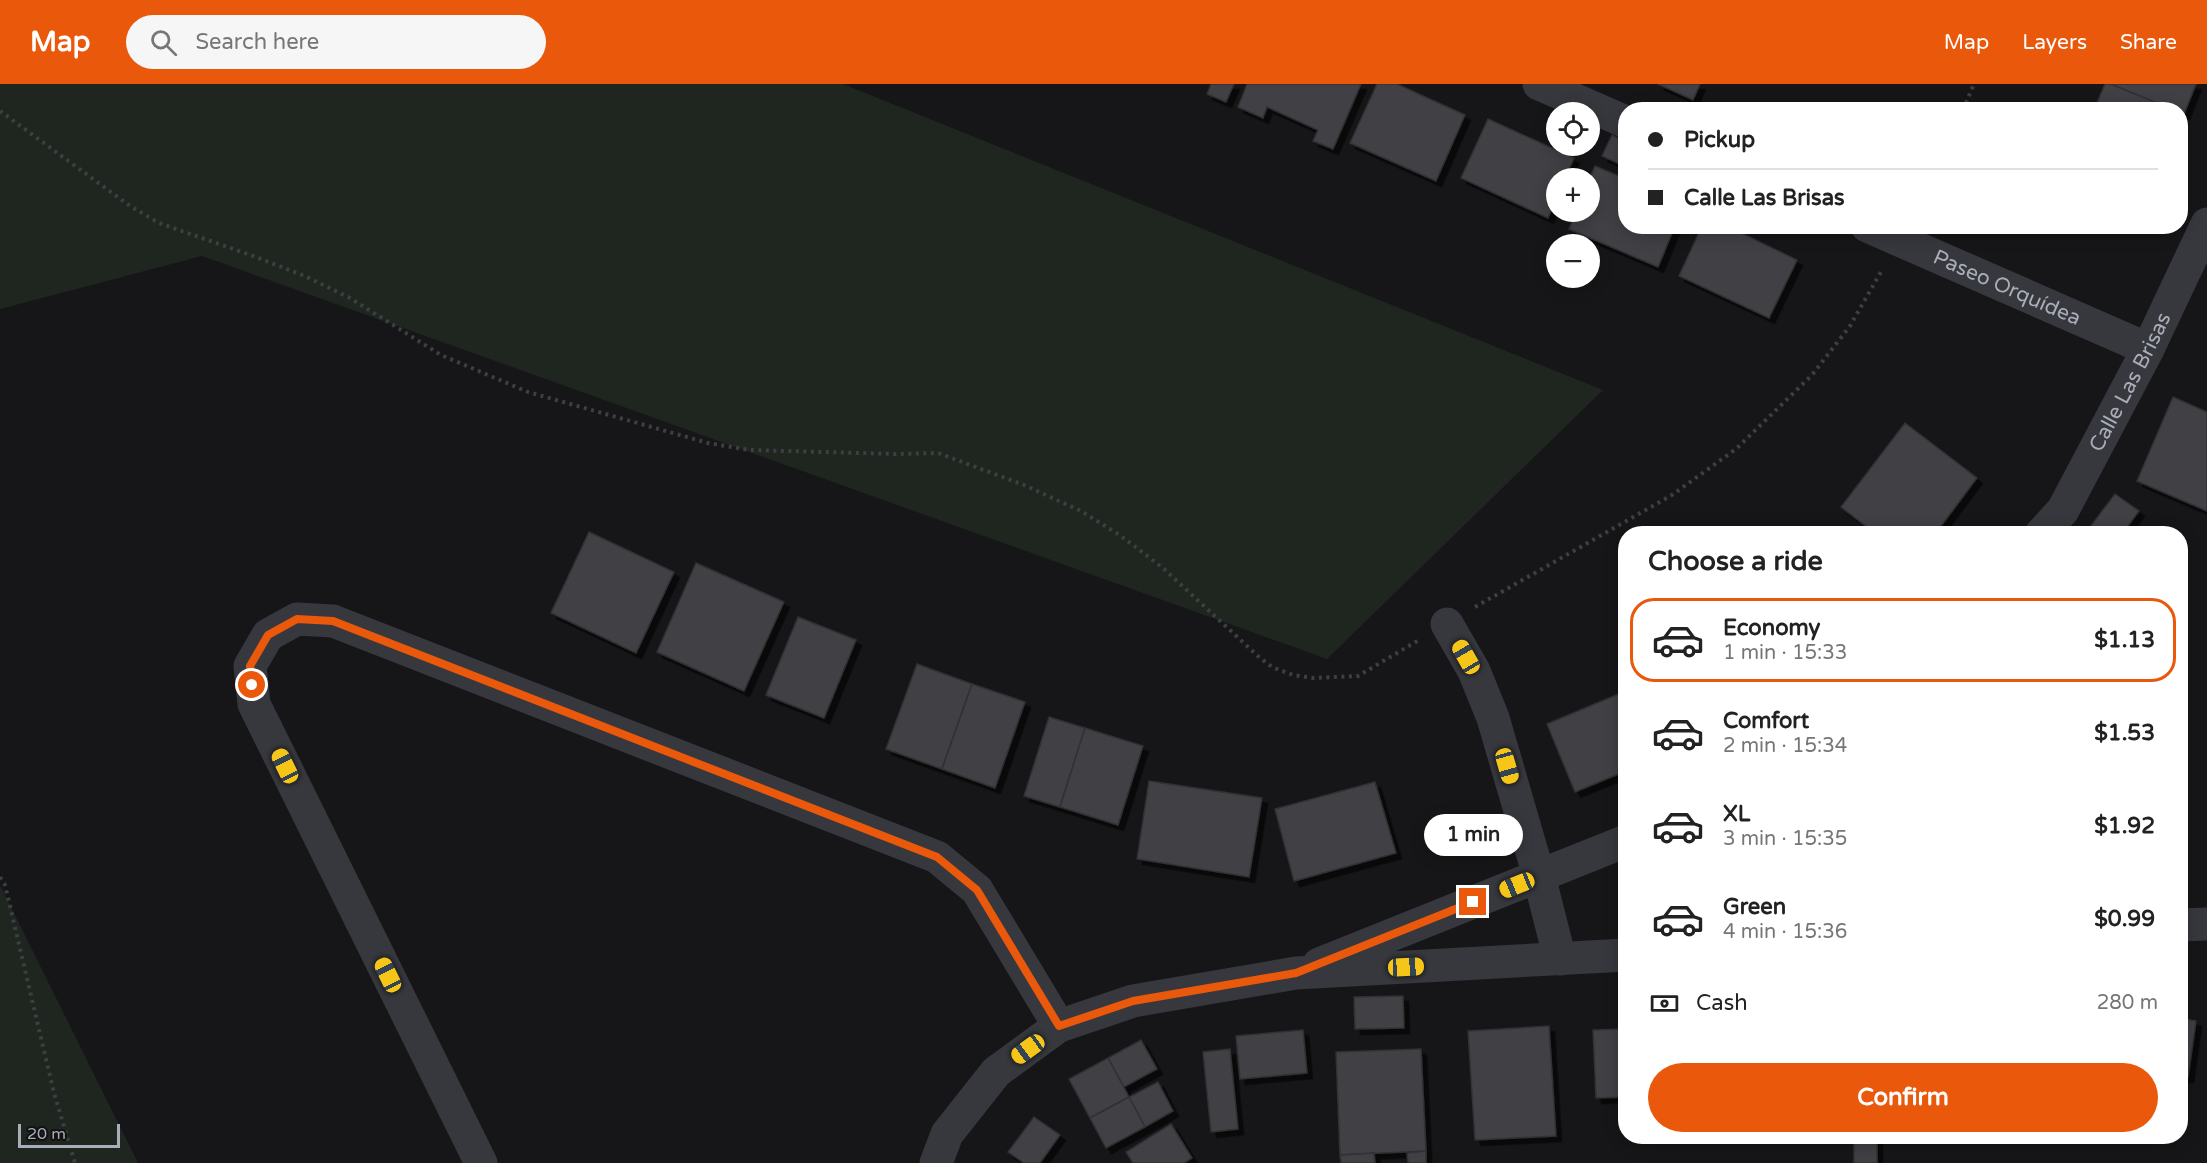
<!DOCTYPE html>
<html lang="en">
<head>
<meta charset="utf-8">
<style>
	:root { --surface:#fff; --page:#f6f6f6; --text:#222; --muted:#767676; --line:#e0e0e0; --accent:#ea580c }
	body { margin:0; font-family:"Varela Round",sans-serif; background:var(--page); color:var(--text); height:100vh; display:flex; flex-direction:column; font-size:22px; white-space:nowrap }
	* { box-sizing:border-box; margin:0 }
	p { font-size:20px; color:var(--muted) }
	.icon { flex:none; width:33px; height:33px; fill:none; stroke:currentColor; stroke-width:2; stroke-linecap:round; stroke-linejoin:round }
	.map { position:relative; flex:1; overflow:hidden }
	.details { position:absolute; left:1618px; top:442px; width:570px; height:618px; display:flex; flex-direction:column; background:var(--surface); border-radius:24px; box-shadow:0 3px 15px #0003 }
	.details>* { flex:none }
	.banner { position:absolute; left:1618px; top:18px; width:570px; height:132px; border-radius:24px; box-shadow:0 3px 15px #0003; display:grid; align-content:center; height:132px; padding:0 30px; background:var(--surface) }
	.tools { position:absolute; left:1546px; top:18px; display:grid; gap:12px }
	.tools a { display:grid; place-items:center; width:54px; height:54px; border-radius:50%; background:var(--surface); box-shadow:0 3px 15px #0003; font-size:30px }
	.scale { position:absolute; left:18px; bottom:15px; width:102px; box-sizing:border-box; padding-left:6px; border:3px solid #a8adb8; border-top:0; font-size:16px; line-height:21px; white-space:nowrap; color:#a8adb8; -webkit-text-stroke:4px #111113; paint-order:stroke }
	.end { position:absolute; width:27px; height:27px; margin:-14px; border:8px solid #ea580c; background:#fff; box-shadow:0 0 0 3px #fff }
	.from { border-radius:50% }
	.bubble { position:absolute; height:42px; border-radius:21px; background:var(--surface); box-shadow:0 3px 15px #0003; font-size:20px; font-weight:700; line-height:42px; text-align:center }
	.car { position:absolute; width:18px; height:36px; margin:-18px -9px; border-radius:8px; box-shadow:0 0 4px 2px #0007; background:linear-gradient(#f5c518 24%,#345 0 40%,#f5c518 0 76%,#345 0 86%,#f5c518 0) }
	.banner b { display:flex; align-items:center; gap:21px; height:57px; font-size:22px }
	.banner b+b { border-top:2px solid var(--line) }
	.banner i { width:15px; height:15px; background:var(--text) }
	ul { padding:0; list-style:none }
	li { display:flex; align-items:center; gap:18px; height:84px; margin:0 12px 9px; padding:0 18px; border:3px solid transparent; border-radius:24px }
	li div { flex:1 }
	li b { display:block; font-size:22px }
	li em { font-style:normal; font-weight:700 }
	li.selected { border-color:var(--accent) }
	li>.icon { width:54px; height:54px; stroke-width:1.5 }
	h2 { padding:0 30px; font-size:27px; line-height:72px }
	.pay { display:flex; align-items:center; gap:15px; height:66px; padding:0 30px; font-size:22px }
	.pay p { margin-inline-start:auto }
	.cta { display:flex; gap:12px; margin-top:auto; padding:12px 30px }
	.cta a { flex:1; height:69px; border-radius:36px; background:var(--accent); color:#fff; font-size:24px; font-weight:700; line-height:69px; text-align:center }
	header { display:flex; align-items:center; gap:36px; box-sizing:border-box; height:84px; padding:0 30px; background:var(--accent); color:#fff }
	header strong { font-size:28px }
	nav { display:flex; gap:33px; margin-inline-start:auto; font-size:21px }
	.search { width:420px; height:54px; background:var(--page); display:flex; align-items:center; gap:15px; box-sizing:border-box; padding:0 21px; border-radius:33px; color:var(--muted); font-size:22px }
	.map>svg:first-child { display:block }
</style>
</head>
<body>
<header>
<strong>Map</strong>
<div class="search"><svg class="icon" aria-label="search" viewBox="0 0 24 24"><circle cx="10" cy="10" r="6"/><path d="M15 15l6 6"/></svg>Search here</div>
<nav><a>Map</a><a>Layers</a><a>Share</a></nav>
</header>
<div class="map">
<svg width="2207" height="1079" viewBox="0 0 2207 1079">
	<defs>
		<filter id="shadow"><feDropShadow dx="5.5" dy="5.5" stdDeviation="0" flood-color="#0009"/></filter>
	</defs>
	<rect width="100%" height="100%" fill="#161618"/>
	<!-- green -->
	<g fill="#1e261f">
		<polygon points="0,0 843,0 1603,306 1327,575 202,172 0,225"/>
		<polygon points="0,801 138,1079 0,1079"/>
	</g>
	<!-- building -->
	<g fill="#404145" stroke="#303034" stroke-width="1.5" filter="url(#shadow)">
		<polygon points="1211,0 1234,0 1226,18 1207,10"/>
		<polygon points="1247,0 1361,0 1333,65 1313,57 1318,46 1267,23 1263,34 1238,23"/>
		<polygon points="1377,0 1397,0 1465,31 1436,97 1350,59"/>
		<polygon points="1658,0 1700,0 1693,16"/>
		<polygon points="2105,0 2111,0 2163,21 2161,26 2094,26"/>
		<polygon points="2111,0 2196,0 2184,30 2181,28 2181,26 2174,26"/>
		<polygon points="1488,35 1574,74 1565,94 1557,94 1557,113 1548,134 1461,94"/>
		<polygon points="1612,51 1626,58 1626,83 1602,72"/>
		<polygon points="1595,82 1626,95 1626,142 1675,142 1658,183 1569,145 1576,128 1590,128 1590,94"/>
		<polygon points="1702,142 1727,142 1797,176 1769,234 1679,192"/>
		<polygon points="2173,313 2207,328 2207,427 2137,397"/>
		<polygon points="1905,339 1977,394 1935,450 1876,450 1841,423"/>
		<polygon points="2115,410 2139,427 2122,450 2091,450 2087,447"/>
		<polygon points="589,448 674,488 636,569 551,529"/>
		<polygon points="696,479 784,518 744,607 657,568"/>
		<polygon points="798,533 856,556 824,634 766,611"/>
		<polygon points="917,580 972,600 942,685 886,665"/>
		<polygon points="972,600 1025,618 995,704 942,685"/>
		<polygon points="1626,607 1626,687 1575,708 1547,640"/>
		<polygon points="1049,633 1085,644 1060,723 1024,712"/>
		<polygon points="1085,644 1143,662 1118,741 1060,723"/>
		<polygon points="1149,697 1262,714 1249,793 1137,775"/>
		<polygon points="1375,698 1396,769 1294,797 1275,725"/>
		<polygon points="1403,912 1404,944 1355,945 1354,913"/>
		<polygon points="2181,934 2196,937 2188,993 2181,993"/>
		<polygon points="1549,942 1556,1052 1475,1056 1468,947"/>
		<polygon points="1626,945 1626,1013 1596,1014 1593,946"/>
		<polygon points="1303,946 1307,989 1240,995 1236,952"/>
		<polygon points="1141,956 1157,985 1124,1003 1108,974"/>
		<polygon points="1230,965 1238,1045 1211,1048 1203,968"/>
		<polygon points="1421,965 1426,1067 1340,1071 1336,968"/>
		<polygon points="1108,974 1129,1013 1090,1034 1069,995"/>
		<polygon points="1158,998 1173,1027 1145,1043 1129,1013"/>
		<polygon points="1129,1013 1145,1043 1106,1064 1090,1034"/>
		<polygon points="1034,1033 1060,1051 1040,1079 1024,1079 1008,1068"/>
		<polygon points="1171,1040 1192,1074 1184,1079 1133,1079 1126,1068"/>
		<rect x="1854" y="1053" width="23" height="26"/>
		<polygon points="1426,1067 1426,1079 1408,1079 1407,1069"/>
		<polygon points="1374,1069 1375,1079 1341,1079 1340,1071"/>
	</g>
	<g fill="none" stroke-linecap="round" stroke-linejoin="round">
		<!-- path -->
		<g stroke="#3d3f44" stroke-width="4" stroke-dasharray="3 4.5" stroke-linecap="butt">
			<polyline points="1963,26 1974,0"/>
			<polyline points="0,27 130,122 159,139 256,173 307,193 350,214 441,271 528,308 708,359 750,366 896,370 938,369 1024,401 1081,427 1121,452 1163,484 1260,574 1272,583 1293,591 1313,594 1358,592 1419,556"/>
			<polyline points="1475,523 1672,411 1736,365 1812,291 1850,242 1882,186"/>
			<polyline points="0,793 5,801 54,1009 75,1079"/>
		</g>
		<!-- street -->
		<g stroke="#37383d" stroke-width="33">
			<polyline points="1539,0 1626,38"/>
			<path id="s1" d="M1867,142L2148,265"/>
			<path id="s2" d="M2041,450L2063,426L2148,265L2207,140"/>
			<polyline points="1447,540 1474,587 1493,634 1539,792 1560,875"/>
			<polyline points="2181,841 2207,840"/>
			<polyline points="1319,880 1626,757"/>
			<polyline points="481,1079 254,620 250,582 268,551 297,535 333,537 937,773 977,806 1059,942"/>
			<polyline points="936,1079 947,1050 996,988 1059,942 1133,917 1296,889 1626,871"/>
		</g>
	</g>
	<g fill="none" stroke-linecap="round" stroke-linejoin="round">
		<!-- route -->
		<polyline stroke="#ea580c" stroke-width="8" points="252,601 250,582 268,551 297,535 333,537 937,773 977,806 1059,942 1133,917 1296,889 1473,818"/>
	</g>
	<g text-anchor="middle" stroke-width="4.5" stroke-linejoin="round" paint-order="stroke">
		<!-- street labels -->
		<g font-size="21" fill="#a8adb8" stroke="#111113">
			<text dy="7" stroke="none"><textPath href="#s1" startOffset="153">Paseo Orquídea</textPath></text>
			<text dy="7" stroke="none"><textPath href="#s2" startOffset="177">Calle Las Brisas</textPath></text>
		</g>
	</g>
</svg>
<div class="tools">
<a><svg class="icon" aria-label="locate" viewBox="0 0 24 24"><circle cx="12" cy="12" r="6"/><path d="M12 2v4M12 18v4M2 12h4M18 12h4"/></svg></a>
<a>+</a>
<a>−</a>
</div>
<div class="scale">20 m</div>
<i class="end from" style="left:252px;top:601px"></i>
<i class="end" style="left:1473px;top:818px"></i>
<div class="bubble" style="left:1424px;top:730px;width:99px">1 min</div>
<i class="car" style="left:1466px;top:573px;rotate:330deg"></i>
<i class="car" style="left:285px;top:682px;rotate:334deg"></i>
<i class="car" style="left:1507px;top:682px;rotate:164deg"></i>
<i class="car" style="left:1517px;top:801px;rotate:248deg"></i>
<i class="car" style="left:1406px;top:883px;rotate:87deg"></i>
<i class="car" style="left:388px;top:891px;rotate:334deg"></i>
<i class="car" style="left:1028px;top:965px;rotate:234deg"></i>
<div class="banner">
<b><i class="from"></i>Pickup</b>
<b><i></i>Calle Las Brisas</b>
</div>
<section class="details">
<h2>Choose a ride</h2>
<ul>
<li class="selected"><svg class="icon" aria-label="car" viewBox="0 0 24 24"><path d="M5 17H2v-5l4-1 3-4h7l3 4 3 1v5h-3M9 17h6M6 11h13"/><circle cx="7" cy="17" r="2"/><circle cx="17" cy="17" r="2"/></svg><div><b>Economy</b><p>1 min · 15:33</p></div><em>$1.13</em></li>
<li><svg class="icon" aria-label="car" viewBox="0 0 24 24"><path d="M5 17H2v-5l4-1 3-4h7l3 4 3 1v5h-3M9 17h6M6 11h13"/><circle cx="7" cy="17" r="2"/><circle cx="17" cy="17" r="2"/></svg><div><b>Comfort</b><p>2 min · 15:34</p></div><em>$1.53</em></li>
<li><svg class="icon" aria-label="car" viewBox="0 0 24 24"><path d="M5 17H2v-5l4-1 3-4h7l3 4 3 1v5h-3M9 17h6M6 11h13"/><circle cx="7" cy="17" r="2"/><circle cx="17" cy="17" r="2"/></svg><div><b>XL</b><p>3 min · 15:35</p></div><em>$1.92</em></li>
<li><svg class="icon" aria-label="car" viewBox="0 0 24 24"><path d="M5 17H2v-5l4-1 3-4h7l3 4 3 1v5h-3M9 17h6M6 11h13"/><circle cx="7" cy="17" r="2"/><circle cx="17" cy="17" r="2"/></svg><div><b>Green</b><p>4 min · 15:36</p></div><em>$0.99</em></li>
</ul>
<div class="pay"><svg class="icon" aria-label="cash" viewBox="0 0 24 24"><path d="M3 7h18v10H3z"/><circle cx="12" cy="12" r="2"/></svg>Cash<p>280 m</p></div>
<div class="cta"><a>Confirm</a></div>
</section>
</div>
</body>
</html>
